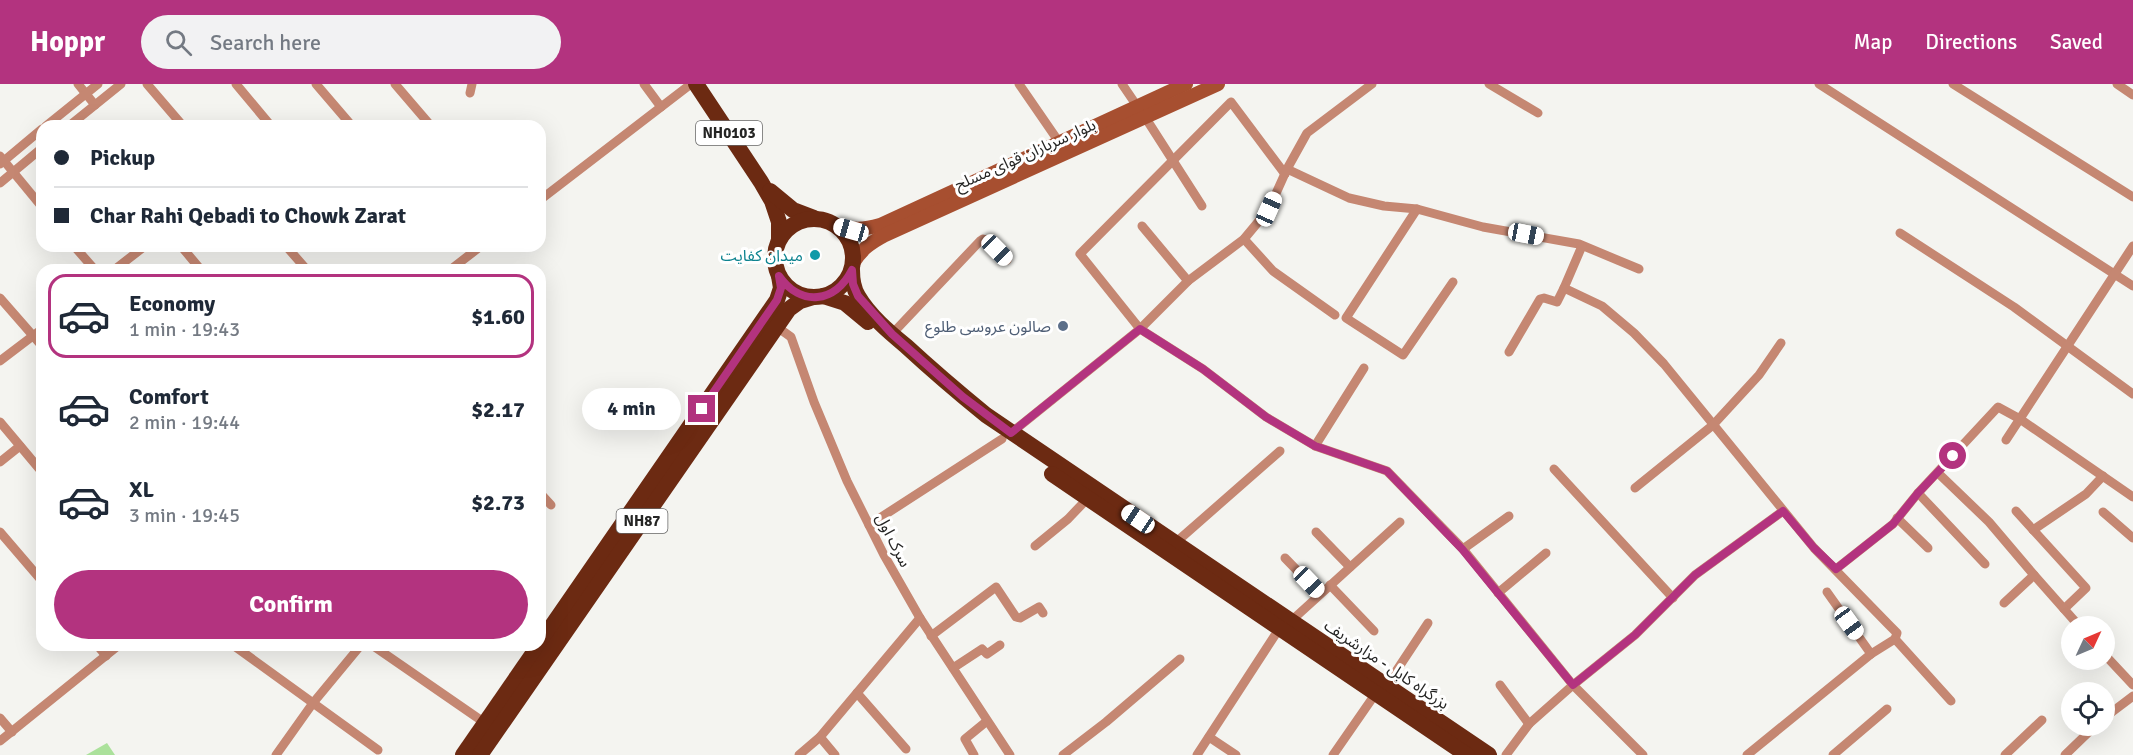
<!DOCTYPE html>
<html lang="en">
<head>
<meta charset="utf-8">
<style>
	:root { --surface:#fff; --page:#f2f2f3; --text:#1f2937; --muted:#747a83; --line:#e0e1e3; --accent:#b3337f }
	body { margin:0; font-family:Signika,"Noto Sans Arabic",sans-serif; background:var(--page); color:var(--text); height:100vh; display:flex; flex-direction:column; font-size:22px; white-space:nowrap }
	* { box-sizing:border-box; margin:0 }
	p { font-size:20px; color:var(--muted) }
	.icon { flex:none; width:33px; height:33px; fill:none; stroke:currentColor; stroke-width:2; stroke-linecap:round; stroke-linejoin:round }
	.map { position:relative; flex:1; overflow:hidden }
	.panel { position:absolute; left:36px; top:180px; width:510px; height:387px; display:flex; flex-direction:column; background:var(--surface); border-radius:18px; box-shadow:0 6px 24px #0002 }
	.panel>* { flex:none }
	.banner { position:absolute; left:36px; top:36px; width:510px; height:132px; border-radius:18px; box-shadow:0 6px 24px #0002; display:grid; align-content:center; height:132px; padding:0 18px; background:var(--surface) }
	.needle { width:39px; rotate:46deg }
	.tools { position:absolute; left:2061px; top:532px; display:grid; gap:12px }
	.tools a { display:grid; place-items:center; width:54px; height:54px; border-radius:50%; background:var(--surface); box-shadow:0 6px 24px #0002; font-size:30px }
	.end { position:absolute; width:27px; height:27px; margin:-14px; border:8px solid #b3337f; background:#fff; box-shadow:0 0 0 3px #fff }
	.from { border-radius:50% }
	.bubble { position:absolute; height:42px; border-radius:21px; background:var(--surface); box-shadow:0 6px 24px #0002; font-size:20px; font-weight:700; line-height:42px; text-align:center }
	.car { position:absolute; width:18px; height:36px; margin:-18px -9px; border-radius:8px; box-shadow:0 0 4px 2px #0007; background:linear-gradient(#fff 24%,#345 0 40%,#fff 0 76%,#345 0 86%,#fff 0) }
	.banner b { display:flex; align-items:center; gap:21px; height:57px; font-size:22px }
	.banner b+b { border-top:2px solid var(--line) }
	.banner i { width:15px; height:15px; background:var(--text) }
	ul { padding:10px 0 0; list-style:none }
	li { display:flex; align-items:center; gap:18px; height:84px; margin:0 12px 9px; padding:0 6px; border:3px solid transparent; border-radius:18px }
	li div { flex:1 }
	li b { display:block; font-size:22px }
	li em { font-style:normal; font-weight:700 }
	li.active { border-color:var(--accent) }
	li>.icon { width:54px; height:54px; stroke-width:1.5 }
	.action { display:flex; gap:12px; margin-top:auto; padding:12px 18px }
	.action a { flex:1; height:69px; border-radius:36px; background:var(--accent); color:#fff; font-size:24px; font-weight:700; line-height:69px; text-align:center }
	header { display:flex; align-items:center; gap:36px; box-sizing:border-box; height:84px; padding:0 30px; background:var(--accent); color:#fff }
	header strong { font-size:28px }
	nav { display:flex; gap:33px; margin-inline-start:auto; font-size:21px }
	.search { width:420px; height:54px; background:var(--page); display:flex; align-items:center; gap:15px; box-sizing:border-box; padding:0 21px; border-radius:33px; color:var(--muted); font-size:22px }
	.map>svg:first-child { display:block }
</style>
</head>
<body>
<header>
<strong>Hoppr</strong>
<div class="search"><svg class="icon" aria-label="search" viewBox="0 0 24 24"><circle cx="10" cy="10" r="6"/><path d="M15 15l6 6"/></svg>Search here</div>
<nav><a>Map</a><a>Directions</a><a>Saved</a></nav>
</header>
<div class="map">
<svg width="2133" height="671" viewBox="0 0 2133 671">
	<rect width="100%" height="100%" fill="#f4f4f0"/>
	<!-- green -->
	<polygon fill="#abe19b" points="107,659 115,671 86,671"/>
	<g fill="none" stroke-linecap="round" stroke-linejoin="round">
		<!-- minor -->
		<g stroke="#c58772" stroke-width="9">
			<polyline points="78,0 95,21"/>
			<polyline points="147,0 183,42"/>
			<polyline points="236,0 271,42"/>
			<polyline points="316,0 352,42"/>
			<polyline points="395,0 431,42"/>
			<polyline points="644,0 661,23"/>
			<polyline points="1019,0 1059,58"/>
			<polyline points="1122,0 1137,22"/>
			<polyline points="1489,0 1538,29"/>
			<polyline points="1819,0 2133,202"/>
			<polyline points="1953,0 2133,113"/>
			<polyline points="2117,0 2133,11"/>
			<polyline points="470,9 472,0"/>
			<polyline points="1145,33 1202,122"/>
			<polyline points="46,42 98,0"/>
			<polyline points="69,42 121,0"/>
			<polyline points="0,72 42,123"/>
			<polyline points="0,80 42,45"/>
			<polyline points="1287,85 1349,114 1384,122 1417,125 1483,143 1579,160 1639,185"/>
			<polyline points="1285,90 1231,18 1080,170 1140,245 1203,285 1266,333 1315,362 1387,387 1463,465 1573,601 1643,671"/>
			<polyline points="0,99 42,64"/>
			<polyline points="540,116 691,0"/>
			<polyline points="1417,125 1346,234 1403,271 1453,198"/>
			<polyline points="1142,142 1188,197"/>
			<polyline points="1900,149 2014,223 2133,310"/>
			<polyline points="1244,155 1273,187 1335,231"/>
			<polyline points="74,162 95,186"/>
			<polyline points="181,162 201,186"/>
			<polyline points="286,162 307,186"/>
			<polyline points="1582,162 1564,204 1602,222 1634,249 1664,280 1814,464 1889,541 1897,549 1895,555 1951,617"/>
			<polyline points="114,186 145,162"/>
			<polyline points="450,186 481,162"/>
			<polyline points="0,214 42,262"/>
			<polyline points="777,243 791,253 814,318 847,397 884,471 920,534 1010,671"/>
			<polyline points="892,250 980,157 983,155 987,156 1007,176"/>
			<polyline points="1509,268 1540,215 1544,214 1557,218 1564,204"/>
			<polyline points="0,277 42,245"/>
			<polyline points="0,338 42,388"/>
			<polyline points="1011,349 1140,245 1188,197 1244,155 1269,125 1287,85 1307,49 1372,0"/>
			<polyline points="2006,356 2133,162"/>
			<polyline points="1315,362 1364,284"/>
			<polyline points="0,378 20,362"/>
			<polyline points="1554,385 1673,514"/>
			<polyline points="1938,389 1989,438 2034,491"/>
			<polyline points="1635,404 1713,341 1759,291 1781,259"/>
			<polyline points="540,409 551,421"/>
			<polyline points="1918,409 1985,480"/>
			<polyline points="2016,427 2086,504 2064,525"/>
			<polyline points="2103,428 2133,454"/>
			<polyline points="1897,434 1928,464"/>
			<polyline points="869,441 1002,355"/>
			<polyline points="2033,446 2086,410 2103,392"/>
			<polyline points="0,448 42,497"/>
			<polyline points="1316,448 1350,483"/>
			<polyline points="1174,460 1280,367"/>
			<polyline points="1035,462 1068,435 1087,415"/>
			<polyline points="1463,465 1509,432"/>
			<polyline points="1285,474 1320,510"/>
			<polyline points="1836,485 1893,440 1918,409 1998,323 2020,335 2133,413"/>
			<polyline points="1330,501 1374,547"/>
			<polyline points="1827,508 1871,570"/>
			<polyline points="1498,509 1546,469"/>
			<polyline points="2004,519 2034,491 2080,543"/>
			<polyline points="1291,537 1400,438"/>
			<polyline points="931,552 996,503 1016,533 1020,534 1039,523 1043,529"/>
			<polyline points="97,561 106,572"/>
			<polyline points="233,561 378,666"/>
			<polyline points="372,561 485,639"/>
			<polyline points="2104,570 2133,601"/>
			<polyline points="953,584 982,565 987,570 1000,561"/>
			<polyline points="1387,601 1428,539"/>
			<polyline points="1500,601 1529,640"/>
			<polyline points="857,609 906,665"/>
			<polyline points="0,634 12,648"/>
			<polyline points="2104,634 2133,612"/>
			<polyline points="820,653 835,671"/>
			<polyline points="1209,653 1236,671"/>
			<polyline points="0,657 119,561"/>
			<polyline points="276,671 313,619 361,561"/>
			<polyline points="799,671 820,653 920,534"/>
			<polyline points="974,671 965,655 987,637"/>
			<polyline points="1063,671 1106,638 1180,575"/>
			<polyline points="1197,671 1279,545"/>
			<polyline points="1333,671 1376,609"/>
			<polyline points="1506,671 1529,640 1573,601 1635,551 1695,491 1783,427"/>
			<polyline points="1747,671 1871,570 1895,555"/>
			<polyline points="1833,671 1887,625"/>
			<polyline points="2005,671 2042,636"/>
			<polyline points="2065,671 2095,642"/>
		</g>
		<!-- secondary -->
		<g stroke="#a74f30" stroke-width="14">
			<path d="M836,141C852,146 863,146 880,141L1186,0"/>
			<path d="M853,179C862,165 870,159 885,151L1218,0"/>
		</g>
		<!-- trunk -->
		<g stroke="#6c2a12" stroke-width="16">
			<polyline points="696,0 761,98 772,117 779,138 779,155"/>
			<polyline points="770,107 793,126 814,134"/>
			<circle cx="814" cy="174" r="39"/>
			<path d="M852,186C852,195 853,204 858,212C869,231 889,248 906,262C932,286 959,309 986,331L1489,671"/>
			<polyline points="823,212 845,219 868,238"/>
			<polyline points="1052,390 1467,671"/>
			<polyline points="540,559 777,216 781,204 779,192"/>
			<polyline points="463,671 539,561"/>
			<polyline points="480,671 789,225 800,217 813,213"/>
		</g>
	</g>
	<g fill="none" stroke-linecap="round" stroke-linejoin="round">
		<!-- route -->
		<path stroke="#b3337f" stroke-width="8" d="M702,325L777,216L781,204L779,192C801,223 835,219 852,186L853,200L858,212L892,250L963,313L1011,349L1140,245L1203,285L1266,333L1315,362L1387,387L1462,465L1573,601L1635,551L1695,491L1783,427L1814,464L1836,485L1893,440L1918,409L1953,372"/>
	</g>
	<!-- markers -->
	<circle fill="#0f9aa8" stroke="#fff" stroke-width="2" cx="815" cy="171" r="6"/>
	<circle fill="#5c6f8a" stroke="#fff" stroke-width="2" cx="1063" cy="242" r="6"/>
	<g text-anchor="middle" stroke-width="6" stroke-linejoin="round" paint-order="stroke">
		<!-- shield labels -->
		<g fill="#fff" stroke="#666" stroke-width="1.5">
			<rect x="696" y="37" width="66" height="24" rx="4.5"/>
			<rect x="616.5" y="425" width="51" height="24" rx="4.5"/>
		</g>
		<g font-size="15" font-weight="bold" fill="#252524">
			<text x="729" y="54">NH0103</text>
			<text x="642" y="442">NH87</text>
		</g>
		<!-- street labels -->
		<g font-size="16" fill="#252524" stroke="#fff">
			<text transform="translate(1025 70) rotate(-24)" y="6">بلوار سربازان قوای مسلح</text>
			<text transform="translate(894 456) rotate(63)" y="6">سرک اول</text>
			<text transform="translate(1387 580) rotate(34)" y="6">بزرگراه کابل - مزارشریف</text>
		</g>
		<!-- culture labels -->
		<g font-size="16" fill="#0d838f" stroke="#fff" text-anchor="end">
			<text x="803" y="177">میدان کفایت</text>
		</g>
		<!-- service labels -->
		<g font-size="16" fill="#4e5e75" stroke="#fff" text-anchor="end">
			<text x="1051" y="248">صالون عروسی طلوع</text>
		</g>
	</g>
</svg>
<div class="tools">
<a><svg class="needle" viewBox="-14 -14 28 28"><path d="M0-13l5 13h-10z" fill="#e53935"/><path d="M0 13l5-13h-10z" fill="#747a83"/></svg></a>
<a><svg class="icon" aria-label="locate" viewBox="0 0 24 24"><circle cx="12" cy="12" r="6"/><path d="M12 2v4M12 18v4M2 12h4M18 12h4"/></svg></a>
</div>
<i class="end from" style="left:1953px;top:372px"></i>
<i class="end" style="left:702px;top:325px"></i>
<div class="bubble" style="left:582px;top:304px;width:99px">4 min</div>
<i class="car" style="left:1269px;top:125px;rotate:24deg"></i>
<i class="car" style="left:851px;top:146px;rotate:286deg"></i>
<i class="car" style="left:1526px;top:150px;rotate:101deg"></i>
<i class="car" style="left:997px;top:166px;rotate:135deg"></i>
<i class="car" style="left:1138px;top:435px;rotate:304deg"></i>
<i class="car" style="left:1309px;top:498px;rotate:136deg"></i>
<i class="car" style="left:1849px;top:539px;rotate:144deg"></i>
<div class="banner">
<b><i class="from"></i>Pickup</b>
<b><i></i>Char Rahi Qebadi to Chowk Zarat</b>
</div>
<section class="panel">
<ul>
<li class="active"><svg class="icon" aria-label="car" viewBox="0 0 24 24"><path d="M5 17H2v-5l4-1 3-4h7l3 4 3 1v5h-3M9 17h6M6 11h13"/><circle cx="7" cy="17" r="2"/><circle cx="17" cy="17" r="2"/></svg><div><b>Economy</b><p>1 min · 19:43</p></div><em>$1.60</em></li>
<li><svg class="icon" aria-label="car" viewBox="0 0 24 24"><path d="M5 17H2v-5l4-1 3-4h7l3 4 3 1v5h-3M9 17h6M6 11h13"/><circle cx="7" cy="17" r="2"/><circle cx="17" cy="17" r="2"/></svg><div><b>Comfort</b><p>2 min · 19:44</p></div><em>$2.17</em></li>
<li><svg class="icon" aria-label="car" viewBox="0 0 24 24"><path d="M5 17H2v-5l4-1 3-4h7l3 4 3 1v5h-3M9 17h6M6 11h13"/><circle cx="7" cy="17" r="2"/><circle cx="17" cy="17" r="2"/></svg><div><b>XL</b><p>3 min · 19:45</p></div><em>$2.73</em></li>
</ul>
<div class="action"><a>Confirm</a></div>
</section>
</div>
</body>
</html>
